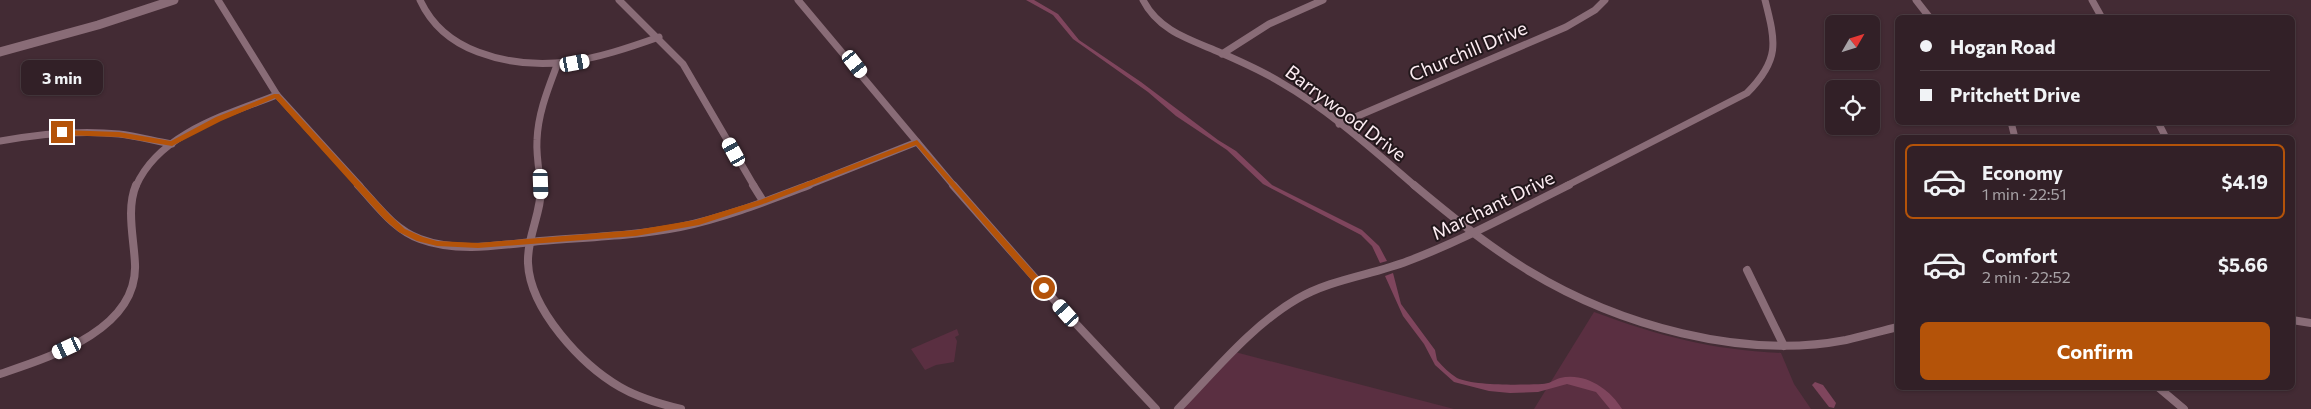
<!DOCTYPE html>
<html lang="en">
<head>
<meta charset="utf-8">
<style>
	:root { --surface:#322027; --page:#3d2d33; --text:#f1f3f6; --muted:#a8a3a7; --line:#4d3e44; --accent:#b45309 }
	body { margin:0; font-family:Commissioner,sans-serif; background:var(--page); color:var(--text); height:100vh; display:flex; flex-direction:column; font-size:19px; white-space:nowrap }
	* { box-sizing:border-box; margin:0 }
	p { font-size:16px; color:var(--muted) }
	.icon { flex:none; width:28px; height:28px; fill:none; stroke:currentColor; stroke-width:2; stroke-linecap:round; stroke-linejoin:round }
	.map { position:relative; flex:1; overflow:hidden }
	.drawer { position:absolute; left:1895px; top:135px; width:400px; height:255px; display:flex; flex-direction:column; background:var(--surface); border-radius:8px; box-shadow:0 1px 4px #0004,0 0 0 1px var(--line) }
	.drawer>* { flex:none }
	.hud { position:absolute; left:1895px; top:15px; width:400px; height:110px; border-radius:8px; box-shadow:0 1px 4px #0004,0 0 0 1px var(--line); display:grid; align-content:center; height:110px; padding:0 25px; background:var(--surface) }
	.needle { width:32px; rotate:51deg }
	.fabs { position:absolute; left:1825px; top:15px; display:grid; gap:10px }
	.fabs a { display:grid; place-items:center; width:55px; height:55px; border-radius:8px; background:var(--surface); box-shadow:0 1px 4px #0004,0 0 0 1px var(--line); font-size:25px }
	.end { position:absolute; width:22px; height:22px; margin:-11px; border:6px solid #b45309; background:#fff; box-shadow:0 0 0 2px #fff }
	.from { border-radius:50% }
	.bubble { position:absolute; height:35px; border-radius:8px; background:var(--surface); box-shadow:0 1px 4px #0004,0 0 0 1px var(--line); font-size:16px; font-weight:700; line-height:35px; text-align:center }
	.car { position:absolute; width:15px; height:30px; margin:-15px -8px; border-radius:6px; box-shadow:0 0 4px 1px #0007; background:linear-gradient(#fff 24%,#345 0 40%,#fff 0 76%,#345 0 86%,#fff 0) }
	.hud b { display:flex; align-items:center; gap:18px; height:48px; font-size:19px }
	.hud b+b { border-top:1px solid var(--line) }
	.hud i { width:12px; height:12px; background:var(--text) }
	ul { padding:9px 0 0; list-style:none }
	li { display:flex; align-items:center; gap:15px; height:75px; margin:0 10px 8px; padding:0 15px; border:2px solid transparent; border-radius:8px }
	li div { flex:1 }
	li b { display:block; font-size:19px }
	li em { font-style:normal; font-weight:700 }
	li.selected { border-color:var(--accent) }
	li>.icon { width:45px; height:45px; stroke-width:1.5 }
	.button { display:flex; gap:10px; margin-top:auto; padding:10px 25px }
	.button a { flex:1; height:58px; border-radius:8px; background:var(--accent); color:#fff; font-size:20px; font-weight:700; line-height:58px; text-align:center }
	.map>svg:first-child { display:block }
</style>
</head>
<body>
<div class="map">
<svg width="2311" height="409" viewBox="0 0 2311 409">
	<rect width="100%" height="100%" fill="#432b34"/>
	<!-- green -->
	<g fill="#5a2f41">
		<path d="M1594,312C1659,336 1712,350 1781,353L1794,384L1811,409H1534Z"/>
		<polygon points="957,329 959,335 955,337 957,341 954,362 936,365 925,370 911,349"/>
		<polygon points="1235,352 1454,409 1178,409"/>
	</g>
	<!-- water -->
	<g fill="#7f455d">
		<polygon points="1026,0 1034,0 1058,14 1079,40 1141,82 1218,140 1236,151 1272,185 1362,230 1379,246 1387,261 1380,263 1372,246 1361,235 1263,184 1227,150 1176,116 1148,92 1073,39 1053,15"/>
		<path d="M1393,273L1401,304L1435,350L1437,360C1443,367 1449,373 1457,378C1474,386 1522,385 1542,384C1549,384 1554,380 1560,378C1585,372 1610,389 1622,409H1610L1596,392L1567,384L1538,392L1510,393L1489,391L1454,382L1435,365L1424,344L1403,316L1385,276Z"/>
		<polygon points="1815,382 1823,385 1836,403 1834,408 1829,407 1812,385"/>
	</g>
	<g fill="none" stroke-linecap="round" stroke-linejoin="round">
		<!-- minor-far1 -->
		<g stroke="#896c77" stroke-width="7">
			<polyline points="218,0 277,95 360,186"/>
			<path d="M420,0C432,26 451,42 478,52C542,76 597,59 659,37"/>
			<polyline points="619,0 683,64 754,186"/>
			<polyline points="798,0 954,186"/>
			<path d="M1143,0C1157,28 1185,38 1212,49C1235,59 1259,69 1280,82C1329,110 1372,149 1415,186"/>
			<polyline points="1916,0 1930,18"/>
			<polyline points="2092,0 2102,18"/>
			<polyline points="1222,54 1269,24 1323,0"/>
			<polyline points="2011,122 2015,138"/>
			<polyline points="2158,122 2166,138"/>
			<polyline points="1339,124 1566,27 1595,10 1605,0"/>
			<path d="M0,141C39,134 79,130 119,134C137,136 154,141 172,144"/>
			<path d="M136,186C159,133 228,114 277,95"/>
			<path d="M541,186C539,170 536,155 537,140C538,113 548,89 557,65"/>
			<polyline points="806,186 917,142"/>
			<path d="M1566,186L1747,93C1780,60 1776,43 1765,0"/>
		</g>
		<!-- minor -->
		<g stroke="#896c77" stroke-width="8">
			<path d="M358,185C377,205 393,229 420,239C457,253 502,245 540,241C587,237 634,236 680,227C724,218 767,201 809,185"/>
			<path d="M541,185C542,212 527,236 528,263C530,310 582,365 620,387C639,398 660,404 681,409"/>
			<polyline points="753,185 763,201"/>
			<polyline points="953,185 1064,311 1156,409"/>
			<path d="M1414,185C1451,216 1488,246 1529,271C1618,325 1742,360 1846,340C1864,336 1881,331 1898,327"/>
			<polyline points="1747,270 1784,346"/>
			<polyline points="2292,320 2311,323"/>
			<path d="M0,374C50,357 138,330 135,264C134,239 126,209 136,185"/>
			<polyline points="2159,388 2184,409"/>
			<path d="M1178,409C1215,371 1251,326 1297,299C1331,279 1372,275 1408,261C1464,240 1516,211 1569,185"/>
		</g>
		<!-- tertiary -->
		<polyline stroke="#896c77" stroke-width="9" points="0,52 98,25 174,0"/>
	</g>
	<!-- route -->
	<polygon fill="#b45309" points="274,94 279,94 390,215 405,229 423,237 437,241 478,243 636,230 695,220 760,200 917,140 1048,288 1047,290 1040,290 916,145 766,203 699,225 636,236 478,248 437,246 417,241 399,232 384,219 275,98 221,121 172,146 119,137 62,135 58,132 62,130 119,132 171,141 216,117"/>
	<g text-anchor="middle" stroke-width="4" stroke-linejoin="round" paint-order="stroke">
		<!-- street labels -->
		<g font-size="19" fill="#fcecf2" stroke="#22171b">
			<text transform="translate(1468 51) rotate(-23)" y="7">Churchill Drive</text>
			<text transform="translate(1346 113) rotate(37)" y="7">Barrywood Drive</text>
			<text transform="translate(1493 205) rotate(-26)" y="7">Marchant Drive</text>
		</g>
	</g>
</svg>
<div class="fabs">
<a><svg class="needle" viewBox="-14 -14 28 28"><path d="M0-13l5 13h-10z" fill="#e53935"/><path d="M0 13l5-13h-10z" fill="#a8a3a7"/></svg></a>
<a><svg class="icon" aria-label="locate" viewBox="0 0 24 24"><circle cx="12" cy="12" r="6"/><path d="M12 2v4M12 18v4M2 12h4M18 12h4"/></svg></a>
</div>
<i class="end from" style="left:1044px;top:288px"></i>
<i class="end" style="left:62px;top:132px"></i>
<div class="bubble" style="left:21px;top:60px;width:82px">3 min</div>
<i class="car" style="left:575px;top:63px;rotate:80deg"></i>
<i class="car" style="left:855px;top:64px;rotate:142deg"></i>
<i class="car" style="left:734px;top:152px;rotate:331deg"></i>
<i class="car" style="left:541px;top:184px;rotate:178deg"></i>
<i class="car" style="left:1066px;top:313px;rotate:318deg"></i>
<i class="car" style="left:67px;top:348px;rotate:245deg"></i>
<div class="hud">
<b><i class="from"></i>Hogan Road</b>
<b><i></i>Pritchett Drive</b>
</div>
<section class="drawer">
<ul>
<li class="selected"><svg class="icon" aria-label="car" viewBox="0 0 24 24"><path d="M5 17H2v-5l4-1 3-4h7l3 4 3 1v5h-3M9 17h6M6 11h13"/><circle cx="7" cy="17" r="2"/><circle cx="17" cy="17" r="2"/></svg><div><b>Economy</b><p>1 min · 22:51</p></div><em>$4.19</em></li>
<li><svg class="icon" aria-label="car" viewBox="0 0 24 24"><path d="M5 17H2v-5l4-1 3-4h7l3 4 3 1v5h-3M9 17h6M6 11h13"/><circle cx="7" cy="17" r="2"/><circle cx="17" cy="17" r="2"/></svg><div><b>Comfort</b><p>2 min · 22:52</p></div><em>$5.66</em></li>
</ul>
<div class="button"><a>Confirm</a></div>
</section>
</div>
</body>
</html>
